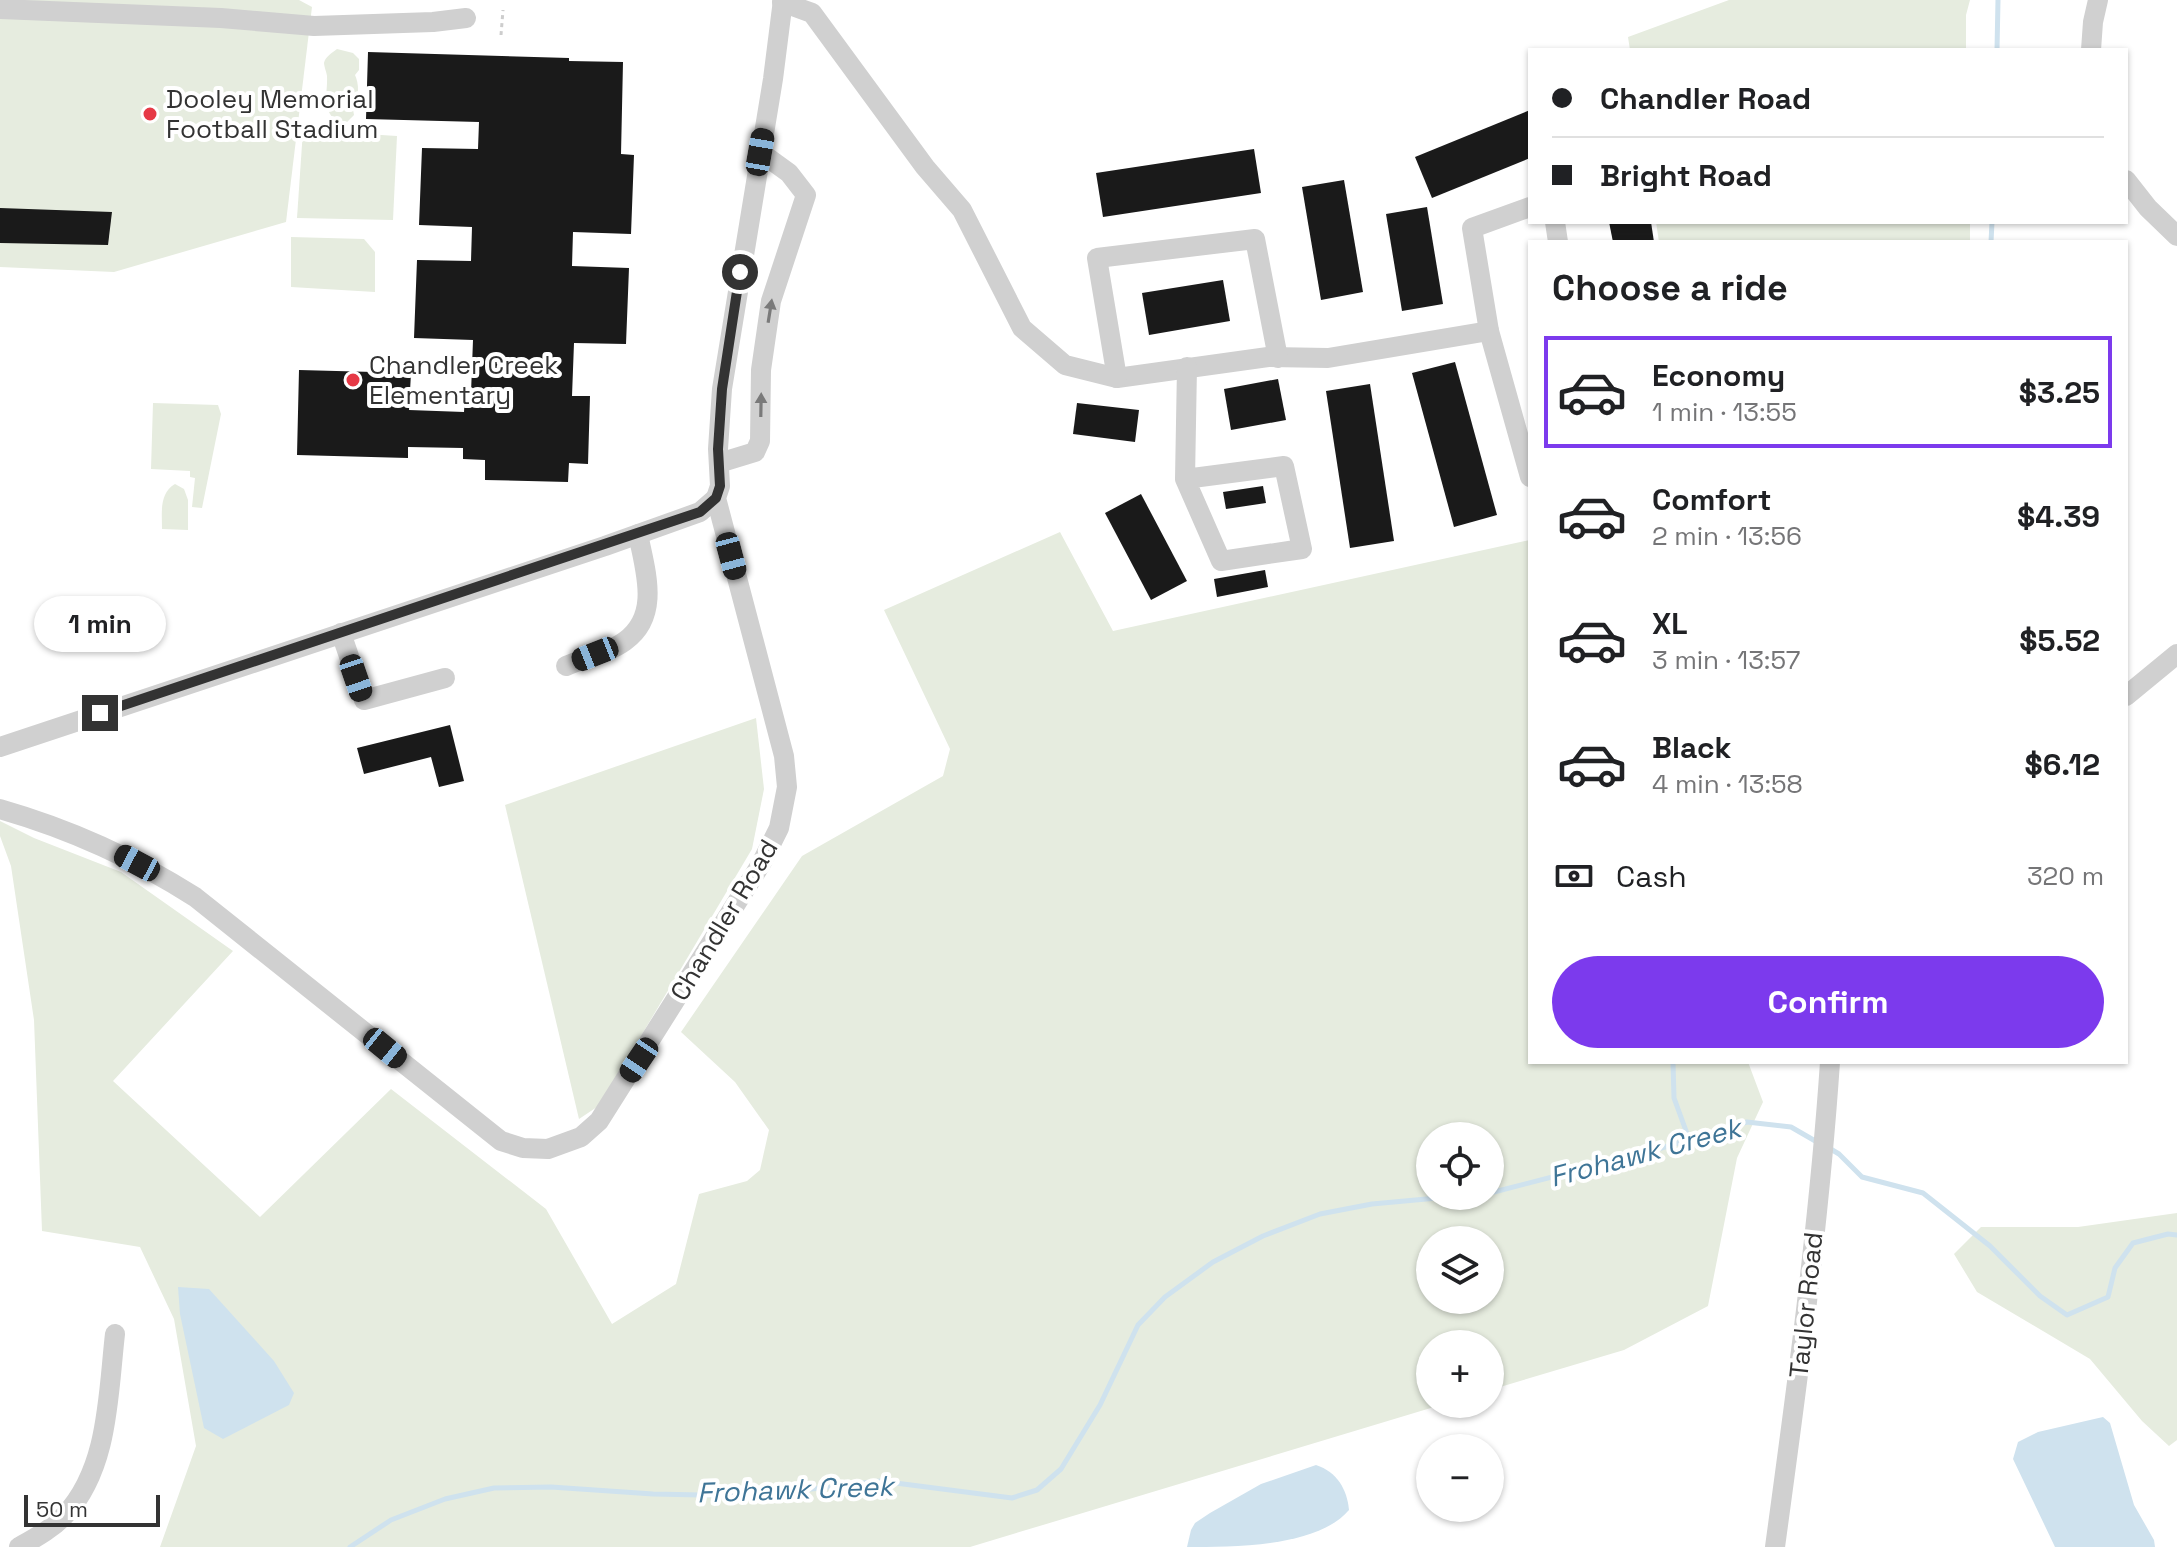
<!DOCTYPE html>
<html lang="en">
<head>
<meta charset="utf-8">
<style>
	:root { --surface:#fff; --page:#f2f2f2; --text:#202124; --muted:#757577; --line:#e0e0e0; --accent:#7c3aed }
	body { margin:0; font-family:"Space Grotesk",sans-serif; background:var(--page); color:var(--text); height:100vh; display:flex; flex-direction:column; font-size:30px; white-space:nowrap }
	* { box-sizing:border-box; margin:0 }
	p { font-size:26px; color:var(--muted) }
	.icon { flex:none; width:44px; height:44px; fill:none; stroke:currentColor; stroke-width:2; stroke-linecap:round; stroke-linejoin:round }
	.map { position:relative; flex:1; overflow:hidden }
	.panel { position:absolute; left:1528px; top:240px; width:600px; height:824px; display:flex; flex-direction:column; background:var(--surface); border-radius:0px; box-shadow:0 2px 6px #0004 }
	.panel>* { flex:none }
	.banner { position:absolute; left:1528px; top:48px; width:600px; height:176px; border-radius:0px; box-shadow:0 2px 6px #0004; display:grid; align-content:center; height:176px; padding:0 24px; background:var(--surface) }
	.controls { position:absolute; left:1416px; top:1122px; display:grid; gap:16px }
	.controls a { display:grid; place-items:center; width:88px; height:88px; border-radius:50%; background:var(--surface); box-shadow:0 2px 6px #0004; font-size:40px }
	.scale { position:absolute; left:24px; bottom:20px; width:136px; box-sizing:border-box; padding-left:8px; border:4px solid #333; border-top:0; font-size:22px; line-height:28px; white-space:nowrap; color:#333; -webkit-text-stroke:6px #fff; paint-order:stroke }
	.end { position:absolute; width:36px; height:36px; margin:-18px; border:10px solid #333; background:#fff; box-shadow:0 0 0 4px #fff }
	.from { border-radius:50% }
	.bubble { position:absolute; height:56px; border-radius:28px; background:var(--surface); box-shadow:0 2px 6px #0004; font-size:26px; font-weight:700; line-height:56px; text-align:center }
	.car { position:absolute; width:24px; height:48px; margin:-24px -12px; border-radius:10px; box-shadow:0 0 6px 2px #0007; background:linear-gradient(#222 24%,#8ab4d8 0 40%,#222 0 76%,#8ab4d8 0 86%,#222 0) }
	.banner b { display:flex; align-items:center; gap:28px; height:76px; font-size:30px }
	.banner b+b { border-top:2px solid var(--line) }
	.banner i { width:20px; height:20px; background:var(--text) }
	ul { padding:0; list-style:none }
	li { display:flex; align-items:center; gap:24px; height:112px; margin:0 16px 12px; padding:0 8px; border:4px solid transparent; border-radius:0px }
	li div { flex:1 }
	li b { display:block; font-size:30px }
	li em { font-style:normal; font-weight:700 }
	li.selected { border-color:var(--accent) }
	li>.icon { width:72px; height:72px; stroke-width:1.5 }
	h2 { padding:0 24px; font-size:36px; line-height:96px }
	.pay { display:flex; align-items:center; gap:20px; height:88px; padding:0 24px; font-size:30px }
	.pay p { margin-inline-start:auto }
	.cta { display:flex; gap:16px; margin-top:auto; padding:16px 24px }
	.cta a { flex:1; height:92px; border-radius:48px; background:var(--accent); color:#fff; font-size:32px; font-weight:700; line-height:92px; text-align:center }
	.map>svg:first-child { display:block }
</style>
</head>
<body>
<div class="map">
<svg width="2177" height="1547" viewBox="0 0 2177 1547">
	<rect width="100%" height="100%" fill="#fff"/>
	<!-- green -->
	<g fill="#e6ecdf" fill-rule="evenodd">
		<polygon points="0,0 299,0 312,7 286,222 114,272 0,267"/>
		<polygon points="1729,0 1970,0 1966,15 1966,50 1630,50 1628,37"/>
		<path d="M337,49L353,53L359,59V70L355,75C359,84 360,97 352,104L354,115L347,122L339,124C320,108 328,96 327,76C327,74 324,66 324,63C325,57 332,53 337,49Z"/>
		<polygon points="303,130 397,136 393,220 297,218"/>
		<polygon points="1656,222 1970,222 1970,242 1659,242"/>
		<polygon points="291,237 364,239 375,252 375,292 291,287"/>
		<polygon points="153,403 218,405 221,414 202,508 192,507 195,478 190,477 190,471 151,469"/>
		<path d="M175,484L184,489L188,500V530L162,529C162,513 159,493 175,484Z"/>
		<path d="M1060,532L1113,631L1530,540V1062H1748L1763,1102L1737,1158L1708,1306L1624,1350L1490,1390V1344H1430V1404H1444L970,1547H160L196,1446L174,1319L140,1247L42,1231L34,1020L11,866L0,836V821L34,838L121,872L233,951L113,1081L260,1217L391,1089L546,1209L612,1324L676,1284L699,1194L747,1181L760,1170L769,1130L735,1082L681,1032L802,856L943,776L950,749L884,610ZM1430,1136H1490V1196H1430ZM1430,1240H1490V1300H1430Z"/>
		<polygon points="756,718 764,789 752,849 600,1105 579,1119 505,805"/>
		<polygon points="2177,1213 2177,1440 2169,1446 2142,1421 2090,1359 1977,1292 1954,1254 1981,1227 2078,1227"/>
	</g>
	<!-- water -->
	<g fill="#cfe2ee">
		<polygon points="178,1287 209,1289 274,1361 294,1393 289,1405 223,1439 204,1428 180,1314"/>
		<polygon points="2103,1417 2110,1423 2134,1505 2154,1540 2155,1547 2055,1547 2013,1459 2018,1442 2038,1432"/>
		<path d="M1316,1465C1337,1472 1347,1489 1349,1510C1318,1547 1234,1547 1187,1547L1191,1530L1195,1523L1210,1513L1261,1484Z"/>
	</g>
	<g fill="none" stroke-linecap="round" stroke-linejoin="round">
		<!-- stream -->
		<g stroke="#cfe2ee" stroke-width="5">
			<polyline points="1997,50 1998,0"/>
			<polyline points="1991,242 1992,222"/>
			<polyline points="1673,1062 1674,1098 1689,1139"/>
			<polyline points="1829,1148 1839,1154 1862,1177 1923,1193 1990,1246 2040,1296 2067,1315 2108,1297 2115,1268 2133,1243 2168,1234 2177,1235"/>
			<polyline points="1490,1193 1645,1153 1747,1122 1791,1127 1817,1142"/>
			<polyline points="350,1547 391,1520 445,1499 494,1488 551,1487 653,1494 751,1496 880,1481 1012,1498 1037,1490 1061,1469 1100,1405 1138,1325 1165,1297 1213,1262 1263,1236 1320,1214 1372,1204 1459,1196"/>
		</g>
	</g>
	<!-- building -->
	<g fill="#1a1a1a">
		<polygon points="368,52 569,58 569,61 623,62 621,154 634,155 631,234 573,232 572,266 629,268 626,344 574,343 572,396 590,396 588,464 569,463 568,482 485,480 485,460 463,459 463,448 408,447 408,458 297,455 299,370 411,373 409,410 464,412 465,393 471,393 473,340 414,338 417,260 471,261 472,227 419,225 422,148 478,149 479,122 366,119"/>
		<polygon points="1530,110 1530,158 1432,198 1415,157"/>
		<polygon points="1254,149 1261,193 1103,217 1096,173"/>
		<polygon points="1344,180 1363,292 1321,300 1302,187"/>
		<polygon points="1427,207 1443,304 1402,311 1386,214"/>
		<polygon points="0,208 112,212 108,245 0,243"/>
		<polygon points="1609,222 1651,222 1654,242 1613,242"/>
		<polygon points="1223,280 1230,321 1149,335 1142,293"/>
		<polygon points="1455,362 1497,515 1454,527 1412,373"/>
		<polygon points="1278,379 1286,420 1231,430 1224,389"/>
		<polygon points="1370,384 1394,541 1350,548 1326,391"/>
		<polygon points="1077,403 1139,410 1135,442 1073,434"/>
		<polygon points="1263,486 1266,503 1226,509 1223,492"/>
		<polygon points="1141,494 1187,581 1151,600 1105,513"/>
		<polygon points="1265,570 1268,587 1217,597 1214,579"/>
		<polygon points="450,725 464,781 439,787 431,757 364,774 357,748"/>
	</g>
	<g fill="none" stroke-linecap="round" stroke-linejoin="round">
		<!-- path -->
		<polyline stroke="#cdcdcd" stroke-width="3" stroke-dasharray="4 4" stroke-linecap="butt" points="501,35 503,10"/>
		<!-- minor -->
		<g stroke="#d0d0d0" stroke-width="20">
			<polyline points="782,2 812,13 925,167 962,210 1022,328 1065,365 1117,378 1268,357 1328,358 1489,331"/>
			<polyline points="0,9 221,18 314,26 433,22 466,18"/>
			<polyline points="2091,50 2093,22 2098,0"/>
			<polyline points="2126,180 2148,208 2177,236"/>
			<polyline points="1530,207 1472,228 1489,331 1530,477"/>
			<polyline points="1555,222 1558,242"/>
			<polyline points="1117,378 1097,258 1255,239 1278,358"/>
			<polyline points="719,463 755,452 760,441 761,370 771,301 806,195 789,173 760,152"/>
			<polyline points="1185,479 1221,561 1302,549 1284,466 1185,479 1187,367"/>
			<polyline points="341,633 364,700 445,678"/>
			<path d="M566,666C584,658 609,653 625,641C661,615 645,570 638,534"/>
			<polyline points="2126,696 2177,654"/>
			<polyline points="0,747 605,546 700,512 716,498"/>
			<path d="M0,809C70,829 134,858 195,897L501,1141L523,1148L548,1149L581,1137L599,1121L761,864L779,828L787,787L784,756L716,498L720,486L718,449L722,389L773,79L783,0"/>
			<path d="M19,1547C35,1538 52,1529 65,1515C109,1468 108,1394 115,1334"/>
			<path d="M1775,1547C1797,1386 1819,1224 1830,1062"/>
		</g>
	</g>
	<!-- one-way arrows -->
	<defs><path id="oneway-solid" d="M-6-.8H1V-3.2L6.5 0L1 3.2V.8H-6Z" transform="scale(2)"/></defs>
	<g fill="#7a7a7a">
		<use href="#oneway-solid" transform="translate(770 311) rotate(-81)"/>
		<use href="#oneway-solid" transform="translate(761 405) rotate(-89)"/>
	</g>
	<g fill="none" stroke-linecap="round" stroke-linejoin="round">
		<!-- route -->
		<polyline stroke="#333" stroke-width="10" points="100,713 700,512 716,498 720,486 718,449 722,389 740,272"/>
	</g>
	<!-- markers -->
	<g fill="#e63946" stroke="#fff" stroke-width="3">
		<circle cx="150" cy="114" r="8"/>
		<circle cx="353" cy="380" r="8"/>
	</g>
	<g text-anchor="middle" stroke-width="8" stroke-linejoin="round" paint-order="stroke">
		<!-- poi labels -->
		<g font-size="26" fill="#333" stroke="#fff" text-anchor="start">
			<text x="166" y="108">Dooley Memorial<tspan x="166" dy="30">Football Stadium</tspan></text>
			<text x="369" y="374">Chandler Creek<tspan x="369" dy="30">Elementary</tspan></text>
		</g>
		<!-- street labels -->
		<g font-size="26" fill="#333" stroke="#fff">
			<text transform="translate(724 920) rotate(-59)" y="9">Chandler Road</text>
			<text transform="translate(1806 1305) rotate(-84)" y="9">Taylor Road</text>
		</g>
		<!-- water labels -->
		<g font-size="28" font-style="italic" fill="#3f7597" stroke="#fff">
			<text transform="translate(1645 1152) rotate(-15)" y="10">Frohawk Creek</text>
			<text transform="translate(795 1489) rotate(-2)" y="10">Frohawk Creek</text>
		</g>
	</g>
</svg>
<div class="controls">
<a><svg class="icon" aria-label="locate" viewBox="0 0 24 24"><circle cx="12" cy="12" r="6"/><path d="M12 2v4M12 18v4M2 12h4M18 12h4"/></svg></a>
<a><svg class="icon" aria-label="layers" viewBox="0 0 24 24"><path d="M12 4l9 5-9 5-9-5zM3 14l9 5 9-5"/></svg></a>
<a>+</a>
<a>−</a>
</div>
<div class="scale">50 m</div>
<i class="end from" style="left:740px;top:272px"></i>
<i class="end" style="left:100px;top:713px"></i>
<div class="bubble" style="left:34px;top:596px;width:132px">1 min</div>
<i class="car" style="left:760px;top:152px;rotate:10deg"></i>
<i class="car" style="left:731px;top:556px;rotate:165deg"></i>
<i class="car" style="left:595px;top:654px;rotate:248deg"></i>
<i class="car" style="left:356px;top:678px;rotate:161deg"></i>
<i class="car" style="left:137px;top:863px;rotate:298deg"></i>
<i class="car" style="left:385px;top:1048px;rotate:129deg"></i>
<i class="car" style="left:639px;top:1060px;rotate:214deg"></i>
<div class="banner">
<b><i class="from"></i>Chandler Road</b>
<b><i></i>Bright Road</b>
</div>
<section class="panel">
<h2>Choose a ride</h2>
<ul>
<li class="selected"><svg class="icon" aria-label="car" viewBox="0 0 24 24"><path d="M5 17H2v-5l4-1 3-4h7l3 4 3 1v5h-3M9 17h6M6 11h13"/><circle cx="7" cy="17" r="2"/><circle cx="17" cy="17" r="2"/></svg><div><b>Economy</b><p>1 min · 13:55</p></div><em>$3.25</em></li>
<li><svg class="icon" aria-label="car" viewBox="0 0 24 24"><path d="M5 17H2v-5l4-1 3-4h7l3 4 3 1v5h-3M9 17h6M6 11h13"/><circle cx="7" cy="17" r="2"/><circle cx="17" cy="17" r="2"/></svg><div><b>Comfort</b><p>2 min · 13:56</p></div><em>$4.39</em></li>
<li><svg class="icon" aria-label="car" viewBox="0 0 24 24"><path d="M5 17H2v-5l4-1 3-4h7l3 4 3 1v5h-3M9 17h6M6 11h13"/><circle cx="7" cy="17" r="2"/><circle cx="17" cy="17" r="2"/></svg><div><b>XL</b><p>3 min · 13:57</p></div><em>$5.52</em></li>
<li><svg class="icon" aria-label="car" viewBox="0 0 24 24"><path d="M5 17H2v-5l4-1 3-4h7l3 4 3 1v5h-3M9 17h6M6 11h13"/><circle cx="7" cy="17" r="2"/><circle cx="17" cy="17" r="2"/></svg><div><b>Black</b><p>4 min · 13:58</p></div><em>$6.12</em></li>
</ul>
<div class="pay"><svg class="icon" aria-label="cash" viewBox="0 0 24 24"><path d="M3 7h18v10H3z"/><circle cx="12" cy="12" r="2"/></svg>Cash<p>320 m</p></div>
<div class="cta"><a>Confirm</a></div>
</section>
</div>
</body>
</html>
